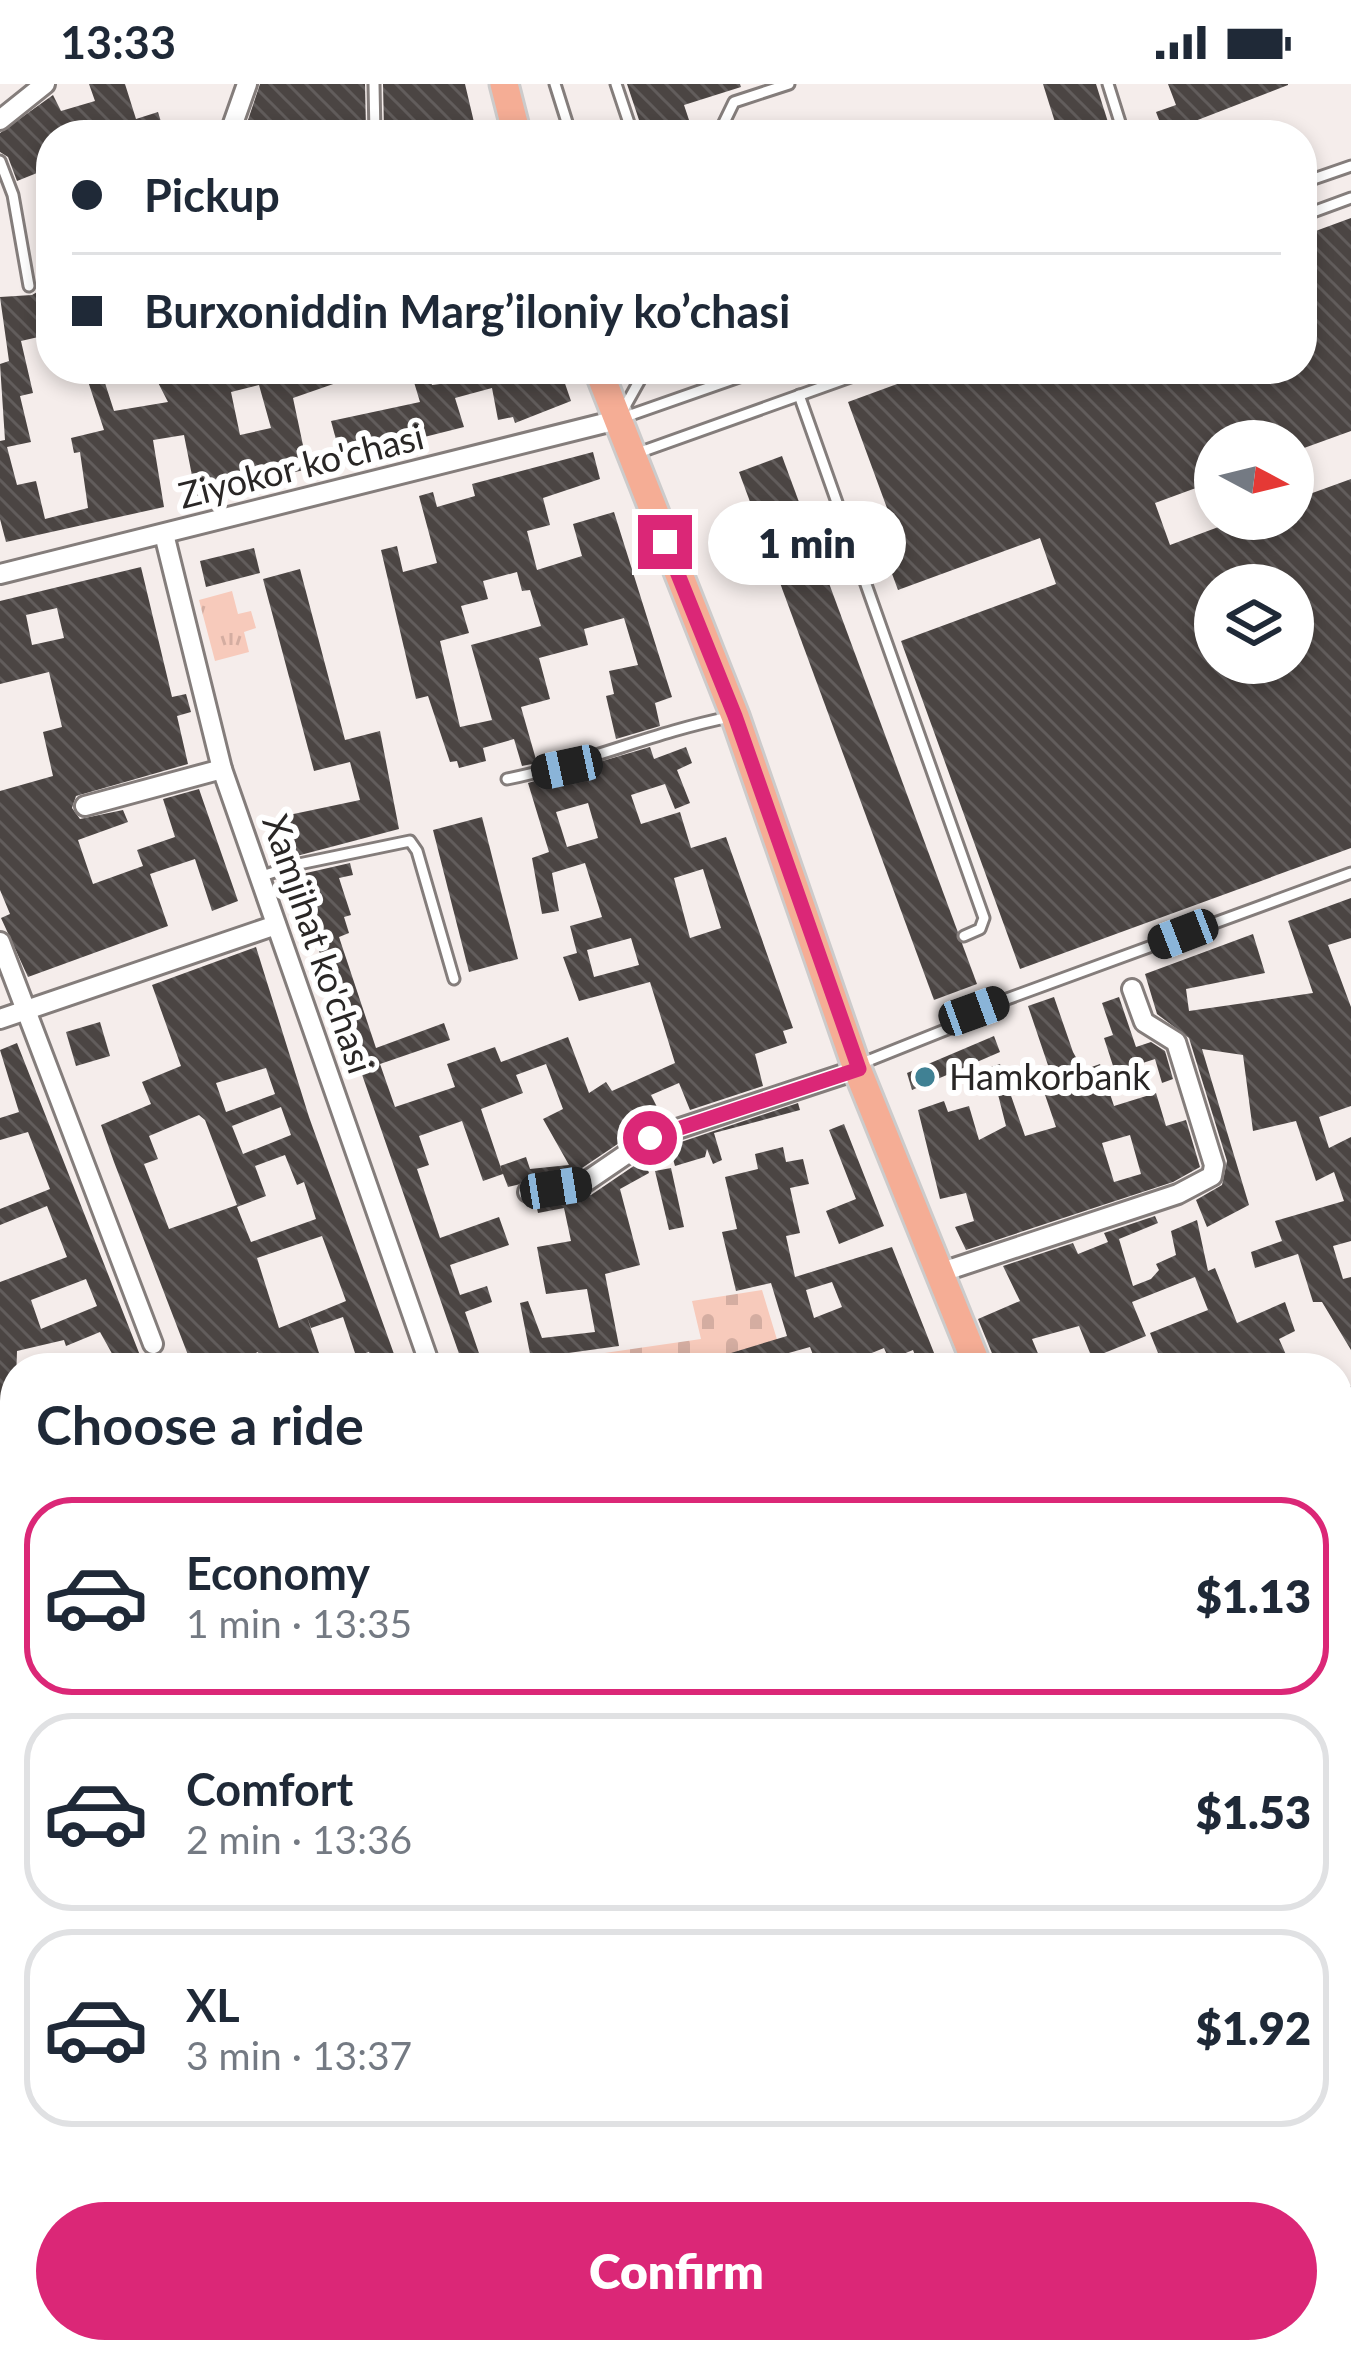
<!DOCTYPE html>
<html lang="en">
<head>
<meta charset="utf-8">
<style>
	:root { --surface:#fff; --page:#f2f2f3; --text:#1f2937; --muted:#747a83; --line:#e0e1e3; --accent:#db2777 }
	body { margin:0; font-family:Lato,sans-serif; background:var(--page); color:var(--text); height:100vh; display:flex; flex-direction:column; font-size:45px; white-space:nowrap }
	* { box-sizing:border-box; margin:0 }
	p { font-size:39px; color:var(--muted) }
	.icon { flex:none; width:66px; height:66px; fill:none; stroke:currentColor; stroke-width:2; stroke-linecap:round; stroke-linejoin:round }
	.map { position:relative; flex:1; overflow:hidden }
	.drawer { position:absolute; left:0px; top:1269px; width:1353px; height:1011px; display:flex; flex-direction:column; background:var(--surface); border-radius:48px 48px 0 0; box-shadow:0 6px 18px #0003 }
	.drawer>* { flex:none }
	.hud { position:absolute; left:36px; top:36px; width:1281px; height:264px; border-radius:48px; box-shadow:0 6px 18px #0003; display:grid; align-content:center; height:264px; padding:0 36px; background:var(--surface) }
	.needle { width:78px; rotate:97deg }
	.fabs { position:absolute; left:1194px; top:336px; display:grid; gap:24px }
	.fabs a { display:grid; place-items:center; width:120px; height:120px; border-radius:50%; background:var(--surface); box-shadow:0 6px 18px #0003; font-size:60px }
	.end { position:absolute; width:54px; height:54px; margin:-27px; border:15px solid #db2777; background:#fff; box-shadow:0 0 0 6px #fff }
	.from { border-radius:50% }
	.bubble { position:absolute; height:84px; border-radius:42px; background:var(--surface); box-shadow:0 6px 18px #0003; font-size:39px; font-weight:800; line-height:84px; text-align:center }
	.car { position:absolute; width:36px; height:72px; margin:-36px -18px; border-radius:15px; box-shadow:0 0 9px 3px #0007; background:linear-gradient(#222 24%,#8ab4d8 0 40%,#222 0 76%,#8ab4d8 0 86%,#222 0) }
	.hud b { display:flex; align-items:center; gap:42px; height:114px; font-size:45px }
	.hud b+b { border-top:3px solid var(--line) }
	.hud i { width:30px; height:30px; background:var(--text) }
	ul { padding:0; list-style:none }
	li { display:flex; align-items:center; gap:36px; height:198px; margin:0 24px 18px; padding:0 12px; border:6px solid var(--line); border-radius:48px }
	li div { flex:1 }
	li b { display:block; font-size:45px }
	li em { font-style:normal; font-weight:800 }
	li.current { border-color:var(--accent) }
	li>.icon { width:108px; height:108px; stroke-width:1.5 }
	h2 { padding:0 36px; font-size:54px; line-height:144px }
	.cta { display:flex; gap:24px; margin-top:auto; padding:24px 36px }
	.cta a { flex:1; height:138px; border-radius:72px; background:var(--accent); color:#fff; font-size:48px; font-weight:800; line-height:138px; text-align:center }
	.status { display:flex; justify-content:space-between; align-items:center; height:84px; padding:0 60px; background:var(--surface); direction:ltr }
	.status svg { height:33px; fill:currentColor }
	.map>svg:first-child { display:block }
</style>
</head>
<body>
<div class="status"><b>13:33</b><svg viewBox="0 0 49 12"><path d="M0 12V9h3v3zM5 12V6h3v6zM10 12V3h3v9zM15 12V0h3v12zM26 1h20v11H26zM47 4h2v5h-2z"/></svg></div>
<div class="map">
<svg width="1351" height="2279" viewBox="0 0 1351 2279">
	<defs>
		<pattern id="cemetery-stones" width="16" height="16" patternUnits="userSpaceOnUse" patternTransform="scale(3)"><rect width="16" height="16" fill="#f7cabb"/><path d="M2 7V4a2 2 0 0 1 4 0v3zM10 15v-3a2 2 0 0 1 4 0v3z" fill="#d4ada1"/></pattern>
		<pattern id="park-tufts" width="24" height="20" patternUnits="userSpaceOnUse" patternTransform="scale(3)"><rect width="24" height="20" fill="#f7cabb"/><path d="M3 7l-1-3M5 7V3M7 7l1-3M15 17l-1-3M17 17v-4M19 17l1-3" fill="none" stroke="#d4ada1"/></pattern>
		<pattern id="building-back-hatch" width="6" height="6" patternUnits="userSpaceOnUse" patternTransform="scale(3)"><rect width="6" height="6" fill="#4b4543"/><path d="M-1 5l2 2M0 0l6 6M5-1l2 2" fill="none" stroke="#625d5c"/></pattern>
	</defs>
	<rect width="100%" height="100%" fill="#f5edeb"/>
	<!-- cemetery -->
	<polygon fill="url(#cemetery-stones)" points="762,1206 782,1272 800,1284 572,1284 570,1274 701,1255 692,1217"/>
	<!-- park -->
	<polygon fill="url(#park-tufts)" points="232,507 238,530 251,527 256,544 244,548 249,568 215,577 199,516"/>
	<!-- building -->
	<g fill="url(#building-back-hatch)" fill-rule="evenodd">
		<polygon points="89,0 125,0 136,35 158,28 165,51 107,51 106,44 51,51 51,125 44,126 37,89 17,97 8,73 0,68 0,49 53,11 61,27 95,17"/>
		<polygon points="260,0 365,0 366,47 243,51"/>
		<polygon points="383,0 465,0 477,51 436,51 432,36 384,45"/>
		<polygon points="627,0 740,0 741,3 684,21 694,51 644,51"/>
		<polygon points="1043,0 1096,0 1112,51 1059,51"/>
		<polygon points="1168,0 1288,0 1288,1 1164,49 1156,28 1176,21"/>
		<path d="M1351,134V347L1293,368V357H1215V397L1155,419L1170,461L1240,435H1293V416L1351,395V764L1020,885L901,557L1056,500L1040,454L898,506L881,460L898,454L848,318L938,285H1302V152ZM1215,501H1293V579H1215Z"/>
		<path d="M51,200V234L43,236L47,251L21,257L33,309L20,312L31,358L7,363L17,401L36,397L45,435L88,424L80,368L74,369L71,354L104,346L84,285H138L105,299L114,327L168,318L151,285H362V290L293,314L308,385L196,412L184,351L153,356L164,423L6,458L0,435V357L5,356L0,280L9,277L0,213L32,211ZM259,301L271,344L240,351L231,308Z"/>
		<polygon points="410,285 427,285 432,301 463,297 459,285 476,285 479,295 519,285 560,285 571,317 515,339 513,333 498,336 492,304 455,314 464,343 341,374 331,337 420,318"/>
		<path d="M593,368L600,395L543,414L550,441L527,447L537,486L582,472L573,440L614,428L672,613L655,619L660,642L616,655L606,612L614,610L609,587L638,581L624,534L584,545L588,561L539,574L550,615L521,623L537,679L522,682L514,655L483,664L486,677L459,684L457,677L450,678L428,612L416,615L381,466L397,462L403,488L437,479L419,412L433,408L437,423L475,412L472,400ZM517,488L522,507L530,506L541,542L471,561L492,636L460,643L440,557L469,549L461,522L488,515L483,497Z"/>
		<polygon points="782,372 977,900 934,916 739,388"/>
		<polygon points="254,464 260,489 206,503 200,477"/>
		<path d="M141,483L172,613L186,610L191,628L177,632L188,680L76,712L72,724L80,735L123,726L128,738L78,756L93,800L143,782L137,766L175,753L163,715L199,705L238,817L212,827L195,775L150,790L168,842L28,893L1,834L10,830L0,806V707L53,692L43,648L62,643L49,588L0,600V517ZM57,524L64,554L32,561L26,531Z"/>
		<polygon points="300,485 345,656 380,647 399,745 289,774 287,769 272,772 265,736 360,716 350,678 314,687 263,495"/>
		<path d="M650,663L654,675L686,663L692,679L677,686L690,719L675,725L665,700L631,711L641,740L680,728L691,764L726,753L793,944L783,947L787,959L755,970L763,1002L690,1026L679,999L651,1011L663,1035L643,1043L579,1086L508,1103L500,1082L526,1073L530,1085L569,1081L543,1035L563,1025L546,980L516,991L523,1009L481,1025L503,1090L483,1097L462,1037L419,1052L429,1081L417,1085L440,1154L499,1133L509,1161L450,1181L460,1211L487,1202L492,1218L465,1228L484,1284H464L293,792L350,779L353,791L339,794L351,831L344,833L349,849L339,853L376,964L444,939L450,956L380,980L395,1023L455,1003L447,980L495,963L501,978L568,953L589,1009L606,998L612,1007L675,979L650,898L579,917L563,873L577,869L570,842L602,833L585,779L552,789L559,827L542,830L532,774L549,768L528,699ZM588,719L598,754L567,763L556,728ZM703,785L721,844L690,854L674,794ZM631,854L639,881L594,893L587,866Z"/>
		<polygon points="482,733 518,875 469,888 433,746"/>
		<polygon points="1351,814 1351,854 1328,861 1351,923 1351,1022 1319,1033 1329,1064 1351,1053 1351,1157 1333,1162 1343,1195 1351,1193 1351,1266 1322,1218 1313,1218 1298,1170 1255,1184 1251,1168 1282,1157 1275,1137 1344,1117 1334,1088 1316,1097 1296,1037 1253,1047 1243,971 1202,965 1249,1121 1207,1143 1196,1116 1222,1101 1227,1077 1189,954 1157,930 1145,890 1253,850 1265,889 1186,905 1189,927 1313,909 1288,837"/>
		<path d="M256,863L309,1033L399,1284H375L369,1268L356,1272L343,1233L311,1244L307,1233L346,1217L322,1152L257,1174L279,1244L307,1233L319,1269L292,1279L293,1284H264L258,1268L219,1284H193L114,1078L101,1041L151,1020L142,998L181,982L152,901ZM266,984L275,1010L226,1028L216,999ZM281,1023L291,1051L243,1070L232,1042ZM199,1031L205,1036L237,1121L169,1145L144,1080L158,1075L149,1052ZM285,1071L297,1101L304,1098L316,1135L251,1158L237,1123L266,1112L255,1082Z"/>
		<path d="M1054,913L1073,968L1083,986L1100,980L1114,1022L1156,1009L1166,1042L1186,1036L1200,1083L1173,1098L966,1166L955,1143L974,1137L966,1109L940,1115L918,1026L944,1017L948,1028L969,1022L979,1056L1006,1042L991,983L1000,980L1025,1052L1056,1043L1043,1005L1054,999L1028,922ZM1130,1051L1141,1090L1114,1098L1102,1059Z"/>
		<polygon points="1119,913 1136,963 1151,958 1165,967 1173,995 1162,999 1155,975 1115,988 1104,954 1113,951 1102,919"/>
		<polygon points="100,938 110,972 76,982 66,948"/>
		<polygon points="994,952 1000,968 912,1006 907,989"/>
		<path d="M17,959L145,1284H120L100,1248L66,1262L64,1256L17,1267L15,1330L9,1332L0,1328V1198L67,1173L47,1122L0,1141V1125L50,1105L28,1048L0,1056V1034L19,1028L0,966ZM86,1195L97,1222L41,1245L31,1216Z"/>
		<polygon points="798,1019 800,1026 714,1049 722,1076 713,1080 707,1065 705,1073 675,1082 669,1062"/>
		<polygon points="844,1040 884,1142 839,1160 826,1127 856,1115 829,1046"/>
		<path d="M783,1063L786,1078L803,1075L809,1100L790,1104L800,1149L786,1152L795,1193L892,1163L940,1284H920L913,1266L889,1276L884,1264L835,1284H818L810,1263L736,1284L731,1269L787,1252L771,1199L736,1207L722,1148L737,1145L725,1093L758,1085L755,1070ZM832,1198L842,1223L814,1234L806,1206Z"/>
		<polygon points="644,1075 649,1089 620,1105 640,1181 605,1190 619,1262 561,1270 564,1284 544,1284 541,1272 531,1275 520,1219 528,1217 542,1254 595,1248 587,1205 546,1210 537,1163 571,1157 564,1124 538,1129 536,1120 591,1111"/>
		<polygon points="671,1084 684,1143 669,1146 655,1087"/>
		<polygon points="1155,1132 1158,1139 1119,1155 1133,1202 1151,1195 1159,1186 1156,1180 1176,1171 1171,1147 1197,1136 1208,1187 1215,1184 1237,1239 1285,1218 1295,1247 1279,1255 1292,1284 1226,1284 1223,1276 1204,1284 1164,1284 1150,1249 1208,1226 1195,1193 1132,1218 1146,1252 1092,1274 1079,1242 1032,1255 1044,1284 998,1284 978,1235 1020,1217 1003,1182 1073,1159 1078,1170 1108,1158 1104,1149"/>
		<polygon points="15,1656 15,1710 0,1715 0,1685 5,1683 0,1660"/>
		<polygon points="15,2025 15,2129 0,2135 0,2031"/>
		<polygon points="42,2265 173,2265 178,2279 133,2279 130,2271 108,2279 47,2279"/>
		<polygon points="313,2265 343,2265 348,2275 372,2265 511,2265 517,2279 479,2279 476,2271 458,2279 319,2279"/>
		<polygon points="559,2265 575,2265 579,2274 603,2265 771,2265 776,2279 713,2279 712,2273 696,2279 564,2279"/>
		<polygon points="1079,2265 1237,2265 1243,2279 1220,2279 1218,2269 1191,2279 1084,2279"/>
	</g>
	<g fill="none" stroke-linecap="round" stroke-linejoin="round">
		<defs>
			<g id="service">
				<polyline points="374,0 375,51"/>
				<polyline points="555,0 571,51"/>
				<polyline points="616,0 633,51"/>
				<polyline points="1108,0 1124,51"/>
				<polyline points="718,51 734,18 789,0"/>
				<polyline points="0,77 13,111 29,202"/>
				<polyline points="1302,99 1351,82"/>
				<polyline points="1302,132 1351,114"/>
				<polyline points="799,311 984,834 980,845 964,852"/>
				<polyline points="623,326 646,285"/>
				<polyline points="622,334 762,285"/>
				<polyline points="635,370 873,285"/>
				<path d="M507,695C583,680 654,648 730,633"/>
				<polyline points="259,793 299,780 410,757 417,767 454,895"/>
				<polyline points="860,980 965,938 974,927 1351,789"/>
				<polyline points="0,2214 15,2208"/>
			</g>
			<g id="minor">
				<polyline points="0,36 45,0"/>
				<polyline points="229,51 247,0"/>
				<polyline points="164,450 222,685 431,1284"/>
				<polyline points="0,490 617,336"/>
				<polyline points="85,722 222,685"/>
				<polyline points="0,858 153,1260"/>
				<polyline points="0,935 276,841"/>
				<polyline points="528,1108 584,1099 650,1054 859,985"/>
				<polyline points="939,1189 1178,1110 1212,1092 1214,1081 1176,958 1144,938 1132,905"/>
				<polyline points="1338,1323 1351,1314"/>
				<polyline points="0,1341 15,1370"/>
				<polyline points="0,1457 15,1458"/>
				<polyline points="1338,1751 1351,1747"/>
				<polyline points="289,2265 294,2279"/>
				<polyline points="534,2265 539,2279"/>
				<polyline points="804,2265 810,2279"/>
				<polyline points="1056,2265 1062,2279"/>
			</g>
			<g id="primary">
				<polyline points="504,0 517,51"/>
				<polyline points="598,285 735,632 856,982 978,1284"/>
				<polyline points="1327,2266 1336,2279"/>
			</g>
		</defs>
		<!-- service casing -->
		<use href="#service" stroke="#847d7b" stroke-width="15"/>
		<!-- minor casing -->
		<use href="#minor" stroke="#847d7b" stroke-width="24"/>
		<!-- primary casing -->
		<use href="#primary" stroke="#cccbcb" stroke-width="33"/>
		<!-- service -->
		<use href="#service" stroke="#fff" stroke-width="9"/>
		<!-- minor -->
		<use href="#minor" stroke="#fff" stroke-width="18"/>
		<!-- primary -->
		<use href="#primary" stroke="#f5ad95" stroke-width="27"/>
	</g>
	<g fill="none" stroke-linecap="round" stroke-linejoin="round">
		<!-- route -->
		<polyline stroke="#db2777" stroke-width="15" points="650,1054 859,985 735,632 665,458"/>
	</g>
	<!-- markers -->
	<circle fill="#408194" stroke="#fff" stroke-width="4.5" cx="925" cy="993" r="12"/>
	<g text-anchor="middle" stroke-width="12" stroke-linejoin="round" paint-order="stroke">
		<!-- street labels -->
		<g font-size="36" fill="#292625" stroke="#fff">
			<text transform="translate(301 382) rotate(-14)" y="13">Ziyokor ko'chasi</text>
			<text transform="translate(318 860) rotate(71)" y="13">Xamjihat ko'chasi</text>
		</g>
		<!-- poi labels -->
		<g font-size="36" fill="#292625" stroke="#fff" text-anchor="start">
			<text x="949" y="1006">Hamkorbank</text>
		</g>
	</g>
</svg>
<div class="fabs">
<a><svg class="needle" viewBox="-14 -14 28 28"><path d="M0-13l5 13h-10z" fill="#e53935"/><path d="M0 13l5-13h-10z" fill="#747a83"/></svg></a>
<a><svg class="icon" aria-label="layers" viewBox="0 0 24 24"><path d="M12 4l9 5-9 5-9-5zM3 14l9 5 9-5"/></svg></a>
</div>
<i class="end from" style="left:650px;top:1054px"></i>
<i class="end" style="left:665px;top:458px"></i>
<div class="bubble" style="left:708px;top:417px;width:198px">1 min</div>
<i class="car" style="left:567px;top:683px;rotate:258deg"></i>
<i class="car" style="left:1183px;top:850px;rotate:249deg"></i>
<i class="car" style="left:974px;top:927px;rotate:70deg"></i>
<i class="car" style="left:556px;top:1104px;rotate:81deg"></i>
<div class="hud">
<b><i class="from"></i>Pickup</b>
<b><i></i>Burxoniddin Marg’iloniy ko’chasi</b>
</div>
<section class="drawer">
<h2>Choose a ride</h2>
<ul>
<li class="current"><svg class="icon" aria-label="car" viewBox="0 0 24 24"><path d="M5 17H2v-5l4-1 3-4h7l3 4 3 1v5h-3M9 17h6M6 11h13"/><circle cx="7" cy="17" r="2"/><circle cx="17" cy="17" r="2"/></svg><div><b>Economy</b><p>1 min · 13:35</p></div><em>$1.13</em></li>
<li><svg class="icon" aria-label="car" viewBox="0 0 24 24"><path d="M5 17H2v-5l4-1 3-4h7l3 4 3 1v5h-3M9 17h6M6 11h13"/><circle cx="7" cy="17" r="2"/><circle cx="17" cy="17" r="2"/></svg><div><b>Comfort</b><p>2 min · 13:36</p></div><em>$1.53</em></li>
<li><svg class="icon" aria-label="car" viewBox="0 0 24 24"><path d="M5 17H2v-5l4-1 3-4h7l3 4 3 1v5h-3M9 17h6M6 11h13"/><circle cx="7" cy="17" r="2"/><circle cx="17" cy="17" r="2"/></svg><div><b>XL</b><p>3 min · 13:37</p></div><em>$1.92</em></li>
</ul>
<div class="cta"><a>Confirm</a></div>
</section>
</div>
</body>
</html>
